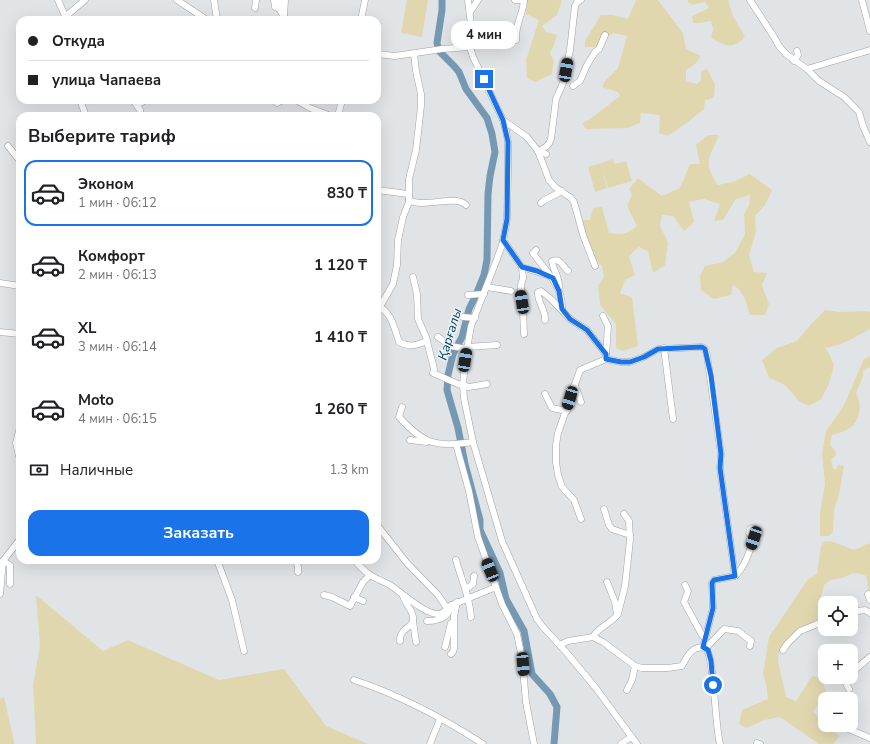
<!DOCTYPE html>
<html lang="ru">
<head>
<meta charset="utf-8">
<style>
	:root { --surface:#fff; --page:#f2f2f2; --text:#202124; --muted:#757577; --line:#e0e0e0; --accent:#1a73e8 }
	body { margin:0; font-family:"Nunito Sans",sans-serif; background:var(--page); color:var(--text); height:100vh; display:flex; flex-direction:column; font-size:15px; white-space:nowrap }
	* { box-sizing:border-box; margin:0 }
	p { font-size:13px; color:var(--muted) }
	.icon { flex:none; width:22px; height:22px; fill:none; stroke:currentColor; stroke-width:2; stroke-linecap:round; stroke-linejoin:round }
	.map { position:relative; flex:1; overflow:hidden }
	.sheet { position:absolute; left:16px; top:112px; width:365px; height:452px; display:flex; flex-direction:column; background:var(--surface); border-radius:12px; box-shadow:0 4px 16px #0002 }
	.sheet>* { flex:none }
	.guide { position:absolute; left:16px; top:16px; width:365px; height:88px; border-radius:12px; box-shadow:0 4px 16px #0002; display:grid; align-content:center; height:88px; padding:0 12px; background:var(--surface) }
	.buttons { position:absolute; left:818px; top:596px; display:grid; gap:8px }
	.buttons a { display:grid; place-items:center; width:40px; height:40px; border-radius:8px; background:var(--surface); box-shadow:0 4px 16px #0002; font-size:20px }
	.end { position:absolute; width:18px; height:18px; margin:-9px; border:5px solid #1a73e8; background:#fff; box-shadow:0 0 0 2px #fff }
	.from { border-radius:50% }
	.bubble { position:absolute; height:28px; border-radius:12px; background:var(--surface); box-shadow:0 4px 16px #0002; font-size:13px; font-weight:700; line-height:28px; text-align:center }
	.car { position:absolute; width:12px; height:24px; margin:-12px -6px; border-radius:5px; box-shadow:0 0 3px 1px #0007; background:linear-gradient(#222 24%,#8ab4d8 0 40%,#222 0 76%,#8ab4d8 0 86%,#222 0) }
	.guide b { display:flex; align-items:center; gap:14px; height:38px; font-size:15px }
	.guide b+b { border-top:1px solid var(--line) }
	.guide i { width:10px; height:10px; background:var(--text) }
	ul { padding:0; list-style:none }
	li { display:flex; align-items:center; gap:12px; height:66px; margin:0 8px 6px; padding:0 4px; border:2px solid transparent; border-radius:12px }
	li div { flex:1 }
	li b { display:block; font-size:15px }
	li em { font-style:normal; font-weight:700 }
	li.on { border-color:var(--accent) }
	li>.icon { width:36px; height:36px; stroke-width:1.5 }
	h2 { padding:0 12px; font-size:18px; line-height:48px }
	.pay { display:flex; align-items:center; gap:10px; height:44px; padding:0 12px; font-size:15px }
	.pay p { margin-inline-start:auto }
	.action { display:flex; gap:8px; margin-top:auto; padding:8px 12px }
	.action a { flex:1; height:46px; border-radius:12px; background:var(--accent); color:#fff; font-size:16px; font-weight:700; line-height:46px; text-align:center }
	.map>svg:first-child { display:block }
</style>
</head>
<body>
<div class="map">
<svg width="870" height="744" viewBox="0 0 870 744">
	<rect width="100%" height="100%" fill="#e1e4e7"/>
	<!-- green -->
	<g fill="#e1d7af">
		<polygon points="407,0 428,0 422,37 401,33"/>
		<polygon points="527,0 562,0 557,15 542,26 546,32 557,35 554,45 550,53 554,61 552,74 535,82 527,78 526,60 539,20 526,14"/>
		<polygon points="636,0 658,0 683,33 686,49 701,56 695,64 686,70 686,81 697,84 701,80 701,71 707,69 715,84 714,98 705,100 704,109 688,122 668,136 659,133 660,115 641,113 640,123 627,128 586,129 582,124 594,116 620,96 618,92 602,87 605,81 618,68 627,36 613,33 596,47 585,47 585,41 601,15 613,15 628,19"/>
		<path d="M688,0H728L733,16L745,37C733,50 725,46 711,38L713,29L711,21L700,23H693L692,16L709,8L705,2L692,5L688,2Z"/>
		<path d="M708,135H719C710,158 702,162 718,185L733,182L750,174L772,190L765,205L755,216L756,232L749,255L754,272L767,273L762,285L769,304L765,315H750C746,303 744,291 733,285L731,295L714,299L701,290L700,275L705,266L723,262L735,253L745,234L744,214L749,205L750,195L736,199L723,220L714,221L720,204L704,199L689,202L694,222L684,231L673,216L662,215L660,226L668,242L665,265L653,273L648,251L639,247L629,256L635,275L625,280L620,293L632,297L638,346L623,351L616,348V324L600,305L598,286L604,277L602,266L591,257L579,220H590L593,208L602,207L609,233C623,235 626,234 637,226L627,206L632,195L629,189L638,178L662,196L680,188L690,164H700L696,145Z"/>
		<polygon points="613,159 615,165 615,164 626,161 632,181 608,188 602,170 607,188 595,192 588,167"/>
		<path d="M825,310L839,312L868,311L870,312V329C853,338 845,345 825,348L830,355L834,366L829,384L821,399L809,406L800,402L785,385L769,378L762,360L777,348L797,341L811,324Z"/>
		<path d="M870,356V367L863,371V376L856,393C862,405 861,419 850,428C845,432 837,433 832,435L830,445L835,451L836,455L831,460L833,468L836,470L838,465L844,466L839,495L834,510L833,532L829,536H820V513L825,484L822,454L826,431L843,407L864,359Z"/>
		<path d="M825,541L834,542L854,550L870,543V598L866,575L853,573L842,578L831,580L824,585L819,606V619C804,626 779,638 778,658C778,666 785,688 786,697L796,701L812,676L821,678L827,694L813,711L829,729L840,736L833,744H819L780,717L765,720L746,728L739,724L742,710L768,699L766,683L763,674L769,637L808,579L817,574L821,546Z"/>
		<polygon points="36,595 103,651 128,640 219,680 284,669 326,726 368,744 36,744 33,685 40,646"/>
		<polygon points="4,697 14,741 14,744 0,744 0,699"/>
	</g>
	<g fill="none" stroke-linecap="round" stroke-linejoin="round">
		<!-- river -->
		<polyline stroke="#7699b3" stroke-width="7" points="442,0 442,10 437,43 439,51 454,66 459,72 466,89 487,118 492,134 495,152 490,176 488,194 487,260 484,275 475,297 469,309 462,337 453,354 448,375 447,390 458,428 465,464 480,520 480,530 500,573 506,599 524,631 532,674 550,694 557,707 554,744"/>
		<defs>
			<g id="minor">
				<polyline points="58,0 67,20"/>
				<polyline points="177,0 207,20"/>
				<polyline points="214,0 217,20"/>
				<polyline points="274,0 275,7 280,9"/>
				<polyline points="280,0 280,10 285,19"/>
				<polyline points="468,0 473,42 470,47"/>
				<polyline points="515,0 524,0"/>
				<polyline points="750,0 774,37 779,46 786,54 807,69"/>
				<polyline points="862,0 870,31"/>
				<polyline points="255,8 256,0"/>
				<polyline points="470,12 478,0"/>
				<polyline points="66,16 85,0"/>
				<polyline points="284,16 285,0"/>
				<polyline points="361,20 365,0"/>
				<path d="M516,40C515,24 523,15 524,0"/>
				<polyline points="470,47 473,57 503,120 506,131 508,142 508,171 507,219 503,242 497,259 471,326 465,360 463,385 464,398 473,442 502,541 537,619 543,627 566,652 595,687 637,744"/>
				<polyline points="870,50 807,69 819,81 844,97 859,112 863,126 870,142"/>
				<polyline points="377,54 395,56 442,49 470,47"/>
				<polyline points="794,61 798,55 797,51"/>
				<polyline points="573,86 580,81 587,65 595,52 599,49 605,35"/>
				<polyline points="80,100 86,116"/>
				<polyline points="133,100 140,110 141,116"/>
				<polyline points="275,100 277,103 283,100"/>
				<polyline points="296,100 310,108 331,116"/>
				<polyline points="137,105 146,100"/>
				<polyline points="338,116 342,100"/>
				<path d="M503,120L527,137L538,151C545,148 549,146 551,139L556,99L563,83L570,50L575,6L577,2L581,0"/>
				<polyline points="8,146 20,161"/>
				<polyline points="538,151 549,180 555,187 571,198 574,202 583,235 595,266"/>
				<polyline points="538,151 546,154"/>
				<polyline points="377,190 408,194"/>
				<path d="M409,200C423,209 455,194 466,205"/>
				<polyline points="541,203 543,201 562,191"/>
				<polyline points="503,240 522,267 523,278 521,285 521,294 523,311 524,334"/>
				<path d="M536,250L533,253L535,256C547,272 563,287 562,309"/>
				<polyline points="522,267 553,277"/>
				<polyline points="413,277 417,294 418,319 426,337 434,369 433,373 458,384 469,387 487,384"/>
				<polyline points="0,283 20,286"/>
				<polyline points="487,287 511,291"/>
				<path d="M559,287C559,275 553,271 552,261C561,258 562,266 568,271"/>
				<polyline points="468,295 484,294"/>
				<path d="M377,305C392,313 394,327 399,342C410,348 417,345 427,341"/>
				<polyline points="377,312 393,284 397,265 398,240 403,217 409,202 409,179 416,150 421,106 421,94 416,71 414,54"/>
				<polyline points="603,316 608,326 606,355"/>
				<polyline points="463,317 475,318"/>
				<path d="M545,320C546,310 537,302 538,292L541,291L551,299L570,319L587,330L606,354"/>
				<polyline points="0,332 20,334"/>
				<polyline points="438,337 451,346 467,349"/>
				<polyline points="467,347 497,345"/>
				<polyline points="664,348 673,419"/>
				<polyline points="574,386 576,388 581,402"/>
				<polyline points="545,394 552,408 567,411"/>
				<path d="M402,407L399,417C425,445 435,447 473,442"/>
				<polyline points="20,427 16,443 20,460"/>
				<polyline points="410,440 427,442"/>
				<polyline points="456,444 469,491 478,537 502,604 517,634 522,658 526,702 534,744"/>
				<polyline points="604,509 609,525 612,529 630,535"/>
				<polyline points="581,519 574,500 562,487 558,475 556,462 556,445 558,433 580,370 606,359 621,362 630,362 644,357 658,349 702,347 705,349 707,355 721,454 720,468 735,576"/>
				<polyline points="377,525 407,563 438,595 447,608"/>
				<polyline points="217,560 232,600 244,651"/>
				<polyline points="296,560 298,567 298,572"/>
				<path d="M354,560C359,565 364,571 370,575C376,579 383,581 390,585C401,592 423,613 437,614C445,614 446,608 452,605L496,587"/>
				<path d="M456,560C461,579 470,597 471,617"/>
				<path d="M735,576C745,567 750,550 754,538L756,535L757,530L752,528L750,529L749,533L754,538"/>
				<polyline points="607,582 615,602 617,614"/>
				<polyline points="10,584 10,565 3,561 20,539"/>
				<polyline points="685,585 688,591 684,602 702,635 705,638"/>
				<polyline points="466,589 473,584 474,576"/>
				<polyline points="0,594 3,561"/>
				<polyline points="868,594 870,600"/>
				<polyline points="324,595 332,597 350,606 363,582 370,575"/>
				<polyline points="354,597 363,601"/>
				<polyline points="837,602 837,603"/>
				<polyline points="851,612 865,610 870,613"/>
				<polyline points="413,621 416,642"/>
				<path d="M427,621C439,621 449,617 451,605"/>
				<path d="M593,637L603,642L635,666L642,668H668L682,666C687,656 692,645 706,648C714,656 715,726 720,744"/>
				<path d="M400,641C400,639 400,637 401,635C404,627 415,626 413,617C412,609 405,604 403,596"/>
				<path d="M560,645L568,641L593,637C599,626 611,624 618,614L625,586L630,540L629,521L624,514"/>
				<polyline points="445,647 451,623"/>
				<polyline points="703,647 713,608 712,583 714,580 735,576"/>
				<polyline points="706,648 724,629 738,631 751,641 750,646"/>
				<polyline points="783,650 787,644 800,631 825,621"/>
				<polyline points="451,654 453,652 454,648 454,616 457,602"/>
				<polyline points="851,673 870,657"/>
				<path d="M354,680C399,695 443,718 483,744"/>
				<polyline points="844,680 849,689"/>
				<polyline points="627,690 632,680 635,666"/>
				<polyline points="839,725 870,738"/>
				<polyline points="757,743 760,744"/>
				<polyline points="430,744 440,719"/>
				<polyline points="621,744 631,737"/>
			</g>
		</defs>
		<!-- minor casing -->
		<use href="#minor" stroke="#a0a3a5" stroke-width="7"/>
		<!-- minor -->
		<use href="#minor" stroke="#fff" stroke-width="6"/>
	</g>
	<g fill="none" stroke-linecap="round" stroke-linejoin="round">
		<!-- route -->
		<polyline stroke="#1a73e8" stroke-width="5" points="484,79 503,120 508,142 507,219 503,240 522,267 537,271 553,278 559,291 562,309 570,319 587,330 606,354 606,359 621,362 630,362 644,357 658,349 702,347 705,349 711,376 721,454 720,468 735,576 714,580 712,583 713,608 703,647 708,650 711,661 713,685"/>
	</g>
	<g text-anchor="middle" stroke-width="3" stroke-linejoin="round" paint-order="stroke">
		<!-- water labels -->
		<g font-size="13" font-style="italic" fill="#054569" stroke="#eff2f4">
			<text transform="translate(449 334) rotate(-73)" y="5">Қарғалы</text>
		</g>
	</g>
</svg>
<div class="buttons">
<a><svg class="icon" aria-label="locate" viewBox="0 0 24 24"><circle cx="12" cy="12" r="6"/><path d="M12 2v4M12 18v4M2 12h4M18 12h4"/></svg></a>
<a>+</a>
<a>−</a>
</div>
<i class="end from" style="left:713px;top:685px"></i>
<i class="end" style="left:484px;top:79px"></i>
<div class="bubble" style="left:451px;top:21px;width:66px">4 мин</div>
<i class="car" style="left:566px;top:70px;rotate:10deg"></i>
<i class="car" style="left:522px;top:302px;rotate:351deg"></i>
<i class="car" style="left:465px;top:360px;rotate:9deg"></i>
<i class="car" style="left:570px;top:398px;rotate:197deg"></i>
<i class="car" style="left:754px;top:538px;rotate:198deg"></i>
<i class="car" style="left:490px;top:570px;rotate:338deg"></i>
<i class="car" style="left:523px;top:664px;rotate:175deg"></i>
<div class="guide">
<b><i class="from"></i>Откуда</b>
<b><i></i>улица Чапаева</b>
</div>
<section class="sheet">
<h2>Выберите тариф</h2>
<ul>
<li class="on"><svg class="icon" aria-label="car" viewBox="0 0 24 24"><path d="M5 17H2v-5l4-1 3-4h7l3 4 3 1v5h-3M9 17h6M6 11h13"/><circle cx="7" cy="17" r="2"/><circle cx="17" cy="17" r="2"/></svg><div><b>Эконом</b><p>1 мин · 06:12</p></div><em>830 ₸</em></li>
<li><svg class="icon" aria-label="car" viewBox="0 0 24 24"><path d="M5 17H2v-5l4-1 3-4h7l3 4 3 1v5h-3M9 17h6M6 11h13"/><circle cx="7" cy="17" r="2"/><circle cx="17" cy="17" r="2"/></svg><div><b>Комфорт</b><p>2 мин · 06:13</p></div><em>1 120 ₸</em></li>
<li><svg class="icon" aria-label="car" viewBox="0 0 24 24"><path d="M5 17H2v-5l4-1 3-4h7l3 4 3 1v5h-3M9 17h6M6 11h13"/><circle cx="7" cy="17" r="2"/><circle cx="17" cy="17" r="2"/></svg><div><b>XL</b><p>3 мин · 06:14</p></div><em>1 410 ₸</em></li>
<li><svg class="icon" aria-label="car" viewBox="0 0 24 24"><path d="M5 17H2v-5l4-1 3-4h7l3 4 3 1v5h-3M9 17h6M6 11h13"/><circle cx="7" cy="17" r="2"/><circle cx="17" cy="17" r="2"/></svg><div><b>Moto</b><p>4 мин · 06:15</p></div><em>1 260 ₸</em></li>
</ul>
<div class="pay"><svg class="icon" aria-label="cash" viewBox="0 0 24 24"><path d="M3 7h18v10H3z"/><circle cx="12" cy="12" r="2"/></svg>Наличные<p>1.3 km</p></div>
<div class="action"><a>Заказать</a></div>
</section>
</div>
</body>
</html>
